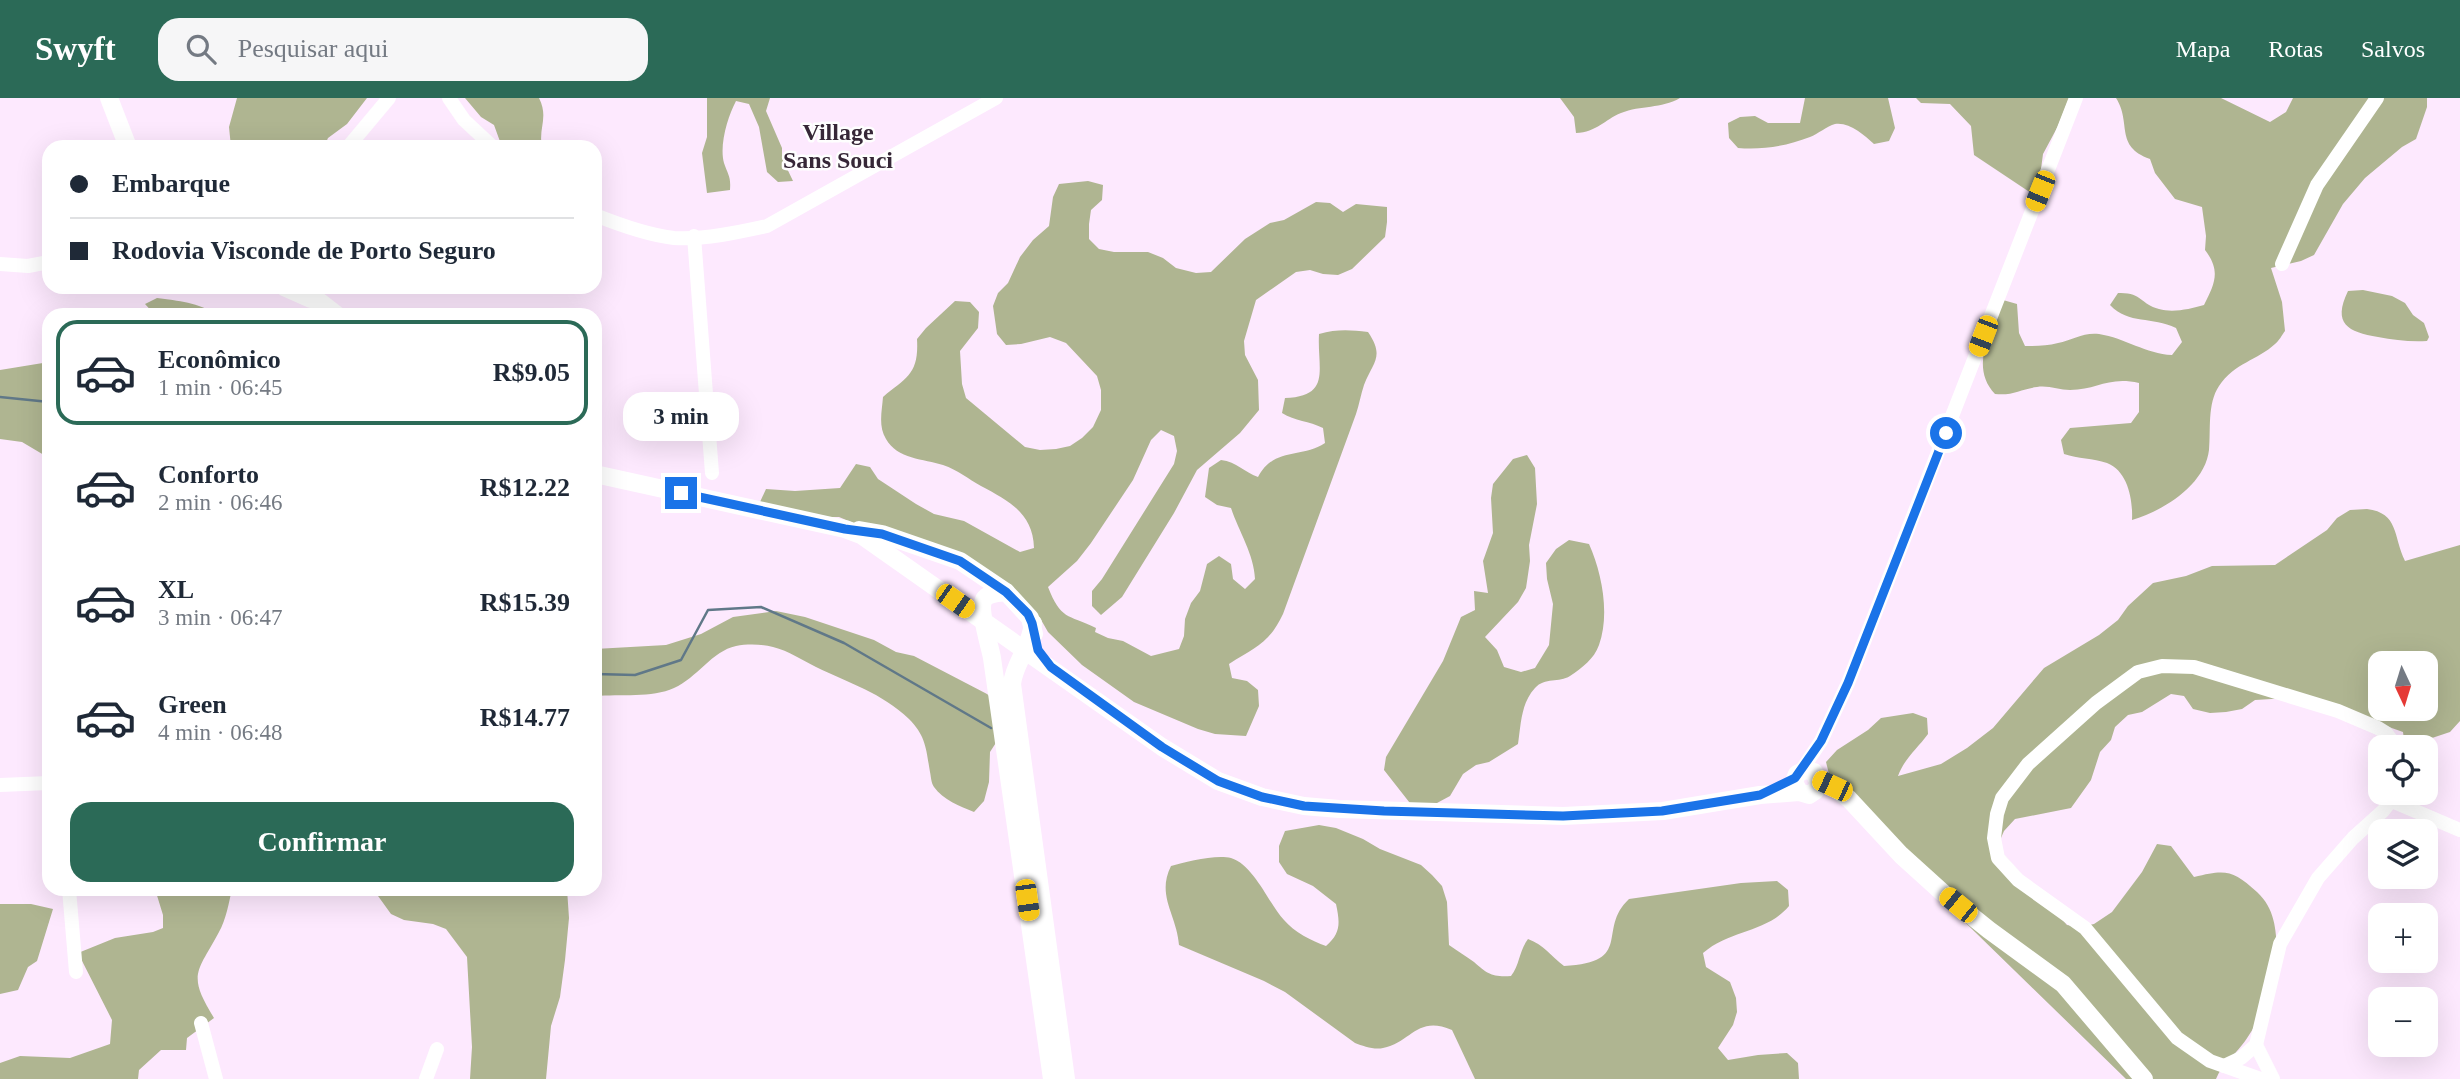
<!DOCTYPE html>
<html lang="pt">
<head>
<meta charset="utf-8">
<style>
	:root { --surface:#fff; --page:#f6f6f7; --text:#1f2937; --muted:#747a83; --line:#e0e1e3; --accent:#2b6a57 }
	body { margin:0; font-family:"Times New Roman",serif; background:var(--page); color:var(--text); height:100vh; display:flex; flex-direction:column; font-size:26px; white-space:nowrap }
	* { box-sizing:border-box; margin:0 }
	p { font-size:23px; color:var(--muted) }
	.icon { flex:none; width:38px; height:38px; fill:none; stroke:currentColor; stroke-width:2; stroke-linecap:round; stroke-linejoin:round }
	.map { position:relative; flex:1; overflow:hidden }
	.drawer { position:absolute; left:42px; top:210px; width:560px; height:588px; display:flex; flex-direction:column; background:var(--surface); border-radius:21px; box-shadow:0 7px 28px #0002 }
	.drawer>* { flex:none }
	.top-card { position:absolute; left:42px; top:42px; width:560px; height:154px; border-radius:21px; box-shadow:0 7px 28px #0002; display:grid; align-content:center; height:154px; padding:0 28px; background:var(--surface) }
	.needle { width:46px; rotate:176deg }
	.buttons { position:absolute; left:2368px; top:553px; display:grid; gap:14px }
	.buttons a { display:grid; place-items:center; width:70px; height:70px; border-radius:14px; background:var(--surface); box-shadow:0 7px 28px #0002; font-size:35px }
	.end { position:absolute; width:32px; height:32px; margin:-16px; border:9px solid #1a73e8; background:#fff; box-shadow:0 0 0 4px #fff }
	.from { border-radius:50% }
	.bubble { position:absolute; height:49px; border-radius:21px; background:var(--surface); box-shadow:0 7px 28px #0002; font-size:23px; font-weight:800; line-height:49px; text-align:center }
	.car { position:absolute; width:21px; height:42px; margin:-21px -10px; border-radius:9px; box-shadow:0 0 5px 2px #0007; background:linear-gradient(#f5c518 24%,#345 0 40%,#f5c518 0 76%,#345 0 86%,#f5c518 0) }
	.top-card b { display:flex; align-items:center; gap:24px; height:66px; font-size:26px }
	.top-card b+b { border-top:2px solid var(--line) }
	.top-card i { width:18px; height:18px; background:var(--text) }
	ul { padding:12px 0 0; list-style:none }
	li { display:flex; align-items:center; gap:21px; height:105px; margin:0 14px 10px; padding:0 14px; border:4px solid transparent; border-radius:21px }
	li div { flex:1 }
	li b { display:block; font-size:26px }
	li em { font-style:normal; font-weight:800 }
	li.active { border-color:var(--accent) }
	li>.icon { width:63px; height:63px; stroke-width:1.5 }
	.primary-button { display:flex; gap:14px; margin-top:auto; padding:14px 28px }
	.primary-button a { flex:1; height:80px; border-radius:21px; background:var(--accent); color:#fff; font-size:28px; font-weight:800; line-height:80px; text-align:center }
	header { display:flex; align-items:center; gap:42px; box-sizing:border-box; height:98px; padding:0 35px; background:var(--accent); color:#fff }
	header strong { font-size:33px }
	nav { display:flex; gap:38px; margin-inline-start:auto; font-size:24px }
	.search { width:490px; height:63px; background:var(--page); display:flex; align-items:center; gap:18px; box-sizing:border-box; padding:0 24px; border-radius:21px; color:var(--muted); font-size:26px }
	.map>svg:first-child { display:block }
</style>
</head>
<body>
<header>
<strong>Swyft</strong>
<div class="search"><svg class="icon" aria-label="search" viewBox="0 0 24 24"><circle cx="10" cy="10" r="6"/><path d="M15 15l6 6"/></svg>Pesquisar aqui</div>
<nav><a>Mapa</a><a>Rotas</a><a>Salvos</a></nav>
</header>
<div class="map">
<svg width="2460" height="981" viewBox="0 0 2460 981">
	<rect width="100%" height="100%" fill="#fde9fe"/>
	<!-- forest -->
	<g fill="#afb591" fill-rule="evenodd">
		<polygon points="237,0 367,0 347,26 328,40 324,49 231,49 229,29"/>
		<path d="M465,0H539C549,20 538,30 542,49H502L494,27L481,19Z"/>
		<path d="M707,0H770L766,13L782,50V60L793,83L778,84L767,74L759,29L749,6L736,3C728,18 719,47 724,65C728,77 731,78 730,92L707,95L702,55L707,39Z"/>
		<path d="M1560,0H1680C1661,11 1641,7 1621,15C1604,22 1597,34 1576,35L1574,19Z"/>
		<path d="M1805,0H1888L1895,30L1889,43L1874,46C1864,37 1850,24 1835,26C1827,28 1818,36 1810,39C1787,48 1763,52 1738,50L1729,40L1728,25L1740,19L1755,18L1768,25H1800Z"/>
		<polygon points="1916,0 2069,0 2058,28 2043,56 2041,71 2031,95 1974,57 1971,28 1950,6 1921,5"/>
		<path d="M2116,0H2221L2270,24L2286,14L2293,0H2427V9L2416,41L2402,49L2365,80L2343,106L2314,157L2301,163L2271,170L2282,204L2285,233C2282,237 2279,243 2275,246C2258,262 2234,265 2219,288C2207,306 2211,332 2209,352C2205,387 2163,413 2132,422C2133,402 2128,373 2107,365C2093,360 2078,361 2064,356L2061,342L2070,330L2131,325L2139,314V285C2108,278 2097,292 2070,292C2059,292 2048,287 2037,289C2021,291 2013,298 1995,296C1969,269 1991,232 2003,202L2017,206L2019,235L2025,248C2037,248 2047,248 2058,245C2072,242 2084,234 2099,236C2125,240 2146,256 2172,257L2182,244L2176,230C2152,218 2129,227 2110,207L2118,195C2142,194 2140,206 2159,211C2173,215 2190,211 2204,207C2215,185 2221,173 2205,152L2206,138L2202,109L2175,101L2155,75L2150,61C2114,48 2132,25 2116,0Z"/>
		<path d="M1088,83L1103,87L1102,102L1091,112L1089,126V141L1099,151L1114,154H1148L1163,160L1176,170L1196,175L1211,174L1245,141L1270,125L1284,122L1316,104L1330,105L1343,114L1356,106L1387,109V124L1385,139L1352,171L1338,177L1323,176L1310,172L1296,174L1256,202L1244,243L1245,257L1258,282L1259,312L1240,335L1197,372L1174,415L1122,499L1101,517L1092,508V493L1102,481L1174,366L1177,353L1174,338L1161,332L1151,342L1133,382L1091,445L1077,463L1048,489C1061,522 1067,516 1096,530L1095,534L1108,540L1123,543L1151,558L1179,551L1184,538L1185,521L1191,505L1200,493L1207,466L1219,458L1231,466L1233,481L1245,491L1255,481C1254,456 1239,434 1231,410L1217,407L1205,399L1209,370L1221,362C1237,364 1244,374 1258,379C1274,349 1300,361 1325,345L1323,330C1309,323 1295,323 1282,315L1285,300C1332,298 1317,271 1319,236C1337,231 1350,232 1368,234C1385,259 1373,264 1364,287C1361,296 1359,307 1356,316L1283,516C1269,546 1255,549 1229,566L1232,580L1247,583L1258,592L1259,608L1246,638L1215,636L1198,631L1134,604L1082,567L1048,534L1040,520L985,480L839,419H815L760,404L766,391L795,393L840,390L856,366L870,369L878,381L916,406L934,416L964,423L1020,454L1034,450C1033,415 1009,403 981,388C968,381 958,372 943,367C924,361 897,361 886,341C878,328 882,313 883,299C907,279 919,276 917,241L926,230L955,203L970,204L979,214L978,230L960,253L962,286L966,300L1025,349L1040,352L1056,351L1070,348L1082,340L1093,329L1101,312V292L1097,278L1066,245L1050,239L1021,246L1006,247L997,236L993,208L998,195L1008,185L1020,159L1033,142L1049,128L1053,99L1059,86Z"/>
		<path d="M2363,192L2392,198L2405,205L2413,217L2424,225L2429,239L2427,243C2410,244 2394,242 2378,239C2348,234 2332,226 2348,193Z"/>
		<path d="M157,200C178,203 199,204 216,217H155L145,206Z"/>
		<polygon points="49,264 49,360 22,344 0,341 0,272"/>
		<path d="M1527,357L1535,370L1537,406L1529,447L1530,463L1526,490L1518,504L1485,539L1497,552L1504,569L1521,574L1535,570L1549,547L1553,506L1547,481L1546,465L1556,451L1569,442L1589,446C1602,475 1610,516 1599,547C1594,561 1582,570 1570,578C1559,585 1545,579 1535,590C1521,605 1521,626 1518,646L1489,664L1476,667L1463,676L1450,698L1437,705L1413,709L1384,672L1386,659L1443,563L1461,519L1475,512L1474,493L1488,495L1483,463L1493,435L1491,400L1493,386L1513,361Z"/>
		<path d="M2367,411C2399,415 2393,438 2405,463L2460,447V623L2450,634L2405,649L2403,634L2304,599L2255,602L2242,611L2226,614L2210,615L2193,611L2184,598L2171,596L2142,614L2128,617L2115,629L2111,642L2100,654L2091,682L2071,710L2015,721L2004,733L1997,749L2067,827L2080,829L2094,826L2112,814L2142,774L2157,746L2171,748L2194,779C2226,771 2233,772 2257,794C2275,811 2276,831 2277,853C2278,860 2279,868 2278,875C2271,895 2256,930 2242,947C2233,959 2222,966 2216,981H2126L1897,758L1830,680L1826,664L1837,652L1868,632L1881,620L1913,615L1927,620L1928,636C1917,651 1904,661 1898,678L1941,666L1967,650L1993,630L2044,570L2099,537L2118,522L2128,508L2153,485L2186,478L2212,468L2275,467L2327,432L2337,420L2350,412ZM2380,565H2426V611H2380Z"/>
		<path d="M776,513L805,519L874,542L896,554L914,558L987,596L1002,609L999,640L990,654L989,684L984,703L974,714C960,708 943,702 934,689C931,685 931,678 930,674C926,651 926,638 909,621C882,595 849,585 816,569C802,562 789,553 773,549C761,546 747,546 736,548C712,553 697,580 674,590C652,600 620,596 595,598V551L666,547L701,536L733,519Z"/>
		<path d="M1319,727L1336,730L1363,741L1380,751L1421,767L1432,777L1442,788L1447,804L1449,847C1457,853 1466,858 1474,864C1488,876 1491,879 1511,878C1520,866 1519,853 1528,841C1544,847 1551,858 1564,868C1635,864 1596,832 1629,801L1741,785L1777,783L1788,792L1789,808C1766,835 1731,831 1703,855L1706,869L1730,884L1736,900L1737,914L1733,927L1718,950L1728,962L1758,957L1787,955L1798,965L1799,981H1475L1452,932C1417,917 1412,944 1383,950C1374,952 1363,948 1355,945L1285,894L1264,883L1179,847C1177,817 1156,798 1171,768C1185,764 1216,756 1231,760C1254,767 1269,806 1284,822C1294,834 1312,843 1326,848C1341,835 1340,825 1336,806L1313,788L1287,776L1279,764V748L1285,733Z"/>
		<path d="M155,791H232C229,804 226,822 219,834C197,875 187,876 214,920L187,940L186,952H161L139,972L138,981H0V965L20,958L70,960L110,946L112,922L78,855L115,840L153,834L163,830V817Z"/>
		<polygon points="373,791 567,791 569,820 565,862 560,899 551,928 546,981 470,981 472,949 467,859 446,831 433,826 404,822 391,816"/>
		<polygon points="0,806 31,806 53,811 37,863 28,869 18,892 0,896"/>
	</g>
	<g fill="none" stroke-linecap="round" stroke-linejoin="round">
		<!-- stream -->
		<g stroke="#607888" stroke-width="2.5">
			<polyline points="0,299 49,304"/>
			<polyline points="595,576 635,577 681,562 708,512 761,509 844,545 991,630"/>
		</g>
		<!-- minor -->
		<g stroke="#fff" stroke-width="14">
			<polyline points="449,0 464,22 493,49"/>
			<polyline points="348,49 389,0"/>
			<path d="M595,117C620,127 647,137 674,140C703,142 740,134 767,128L996,0"/>
			<polyline points="694,138 712,375"/>
			<polyline points="0,166 28,168 49,164"/>
			<polyline points="2282,166 2317,87 2377,0"/>
			<polyline points="1801,673 1821,643 1848,585 2076,0"/>
			<polyline points="0,687 49,685"/>
			<polyline points="2392,703 2460,732"/>
			<polyline points="69,791 76,874"/>
			<polyline points="201,925 216,981"/>
			<polyline points="2256,947 2273,981"/>
			<polyline points="2224,968 2241,960 2256,947 2280,846 2318,780 2353,740 2383,713 2397,695"/>
			<polyline points="426,981 437,951"/>
			<polyline points="2261,981 2210,963 2177,940 2085,830 2018,782 1998,760 1994,740 1997,716 2002,700 2028,666 2096,605 2138,574 2162,568 2194,569 2338,613 2378,630 2386,635 2397,649"/>
		</g>
		<!-- major -->
		<g stroke="#fff" stroke-width="18">
			<polyline points="109,0 128,49"/>
			<polyline points="284,189 311,201"/>
			<polyline points="301,189 337,217"/>
			<polyline points="595,376 845,431 861,437 1162,649 1218,683 1262,699 1304,708 1339,711 1563,718 1663,713 1760,697 1799,694 1809,697 1815,693 1819,686 1814,674 1805,672 1797,676 1794,684 1799,694"/>
			<polyline points="859,432 882,436 960,463 1006,494 1030,520 1034,536"/>
			<path d="M1006,494C999,495 990,495 985,500C977,509 990,548 992,560L1052,981"/>
			<path d="M1033,525C1031,549 1014,565 1012,586L1066,981"/>
			<polyline points="1818,682 1832,688 1849,701 1901,757 1943,795 1989,832 2063,886 2144,981"/>
		</g>
	</g>
	<g fill="none" stroke-linecap="round" stroke-linejoin="round">
		<!-- route -->
		<polyline stroke="#1a73e8" stroke-width="9" points="681,395 845,431 882,436 960,463 1006,494 1028,516 1032,525 1038,552 1051,569 1162,649 1218,683 1262,699 1304,708 1384,713 1563,718 1662,713 1760,697 1795,680 1821,643 1848,585 1946,335"/>
	</g>
	<g text-anchor="middle" stroke-width="5" stroke-linejoin="round" paint-order="stroke">
		<!-- quarter labels -->
		<g font-size="24" font-weight="bold" fill="#362737" stroke="#fefefe">
			<text x="838" y="42">Village<tspan x="838" dy="28">Sans Souci</tspan></text>
		</g>
	</g>
</svg>
<div class="buttons">
<a><svg class="needle" viewBox="-14 -14 28 28"><path d="M0-13l5 13h-10z" fill="#e53935"/><path d="M0 13l5-13h-10z" fill="#747a83"/></svg></a>
<a><svg class="icon" aria-label="locate" viewBox="0 0 24 24"><circle cx="12" cy="12" r="6"/><path d="M12 2v4M12 18v4M2 12h4M18 12h4"/></svg></a>
<a><svg class="icon" aria-label="layers" viewBox="0 0 24 24"><path d="M12 4l9 5-9 5-9-5zM3 14l9 5 9-5"/></svg></a>
<a>+</a>
<a>−</a>
</div>
<i class="end from" style="left:1946px;top:335px"></i>
<i class="end" style="left:681px;top:395px"></i>
<div class="bubble" style="left:623px;top:294px;width:116px">3 min</div>
<i class="car" style="left:2040px;top:93px;rotate:202deg"></i>
<i class="car" style="left:1983px;top:238px;rotate:201deg"></i>
<i class="car" style="left:955px;top:503px;rotate:125deg"></i>
<i class="car" style="left:1832px;top:688px;rotate:295deg"></i>
<i class="car" style="left:1027px;top:802px;rotate:172deg"></i>
<i class="car" style="left:1958px;top:807px;rotate:309deg"></i>
<div class="top-card">
<b><i class="from"></i>Embarque</b>
<b><i></i>Rodovia Visconde de Porto Seguro</b>
</div>
<section class="drawer">
<ul>
<li class="active"><svg class="icon" aria-label="car" viewBox="0 0 24 24"><path d="M5 17H2v-5l4-1 3-4h7l3 4 3 1v5h-3M9 17h6M6 11h13"/><circle cx="7" cy="17" r="2"/><circle cx="17" cy="17" r="2"/></svg><div><b>Econômico</b><p>1 min · 06:45</p></div><em>R$9.05</em></li>
<li><svg class="icon" aria-label="car" viewBox="0 0 24 24"><path d="M5 17H2v-5l4-1 3-4h7l3 4 3 1v5h-3M9 17h6M6 11h13"/><circle cx="7" cy="17" r="2"/><circle cx="17" cy="17" r="2"/></svg><div><b>Conforto</b><p>2 min · 06:46</p></div><em>R$12.22</em></li>
<li><svg class="icon" aria-label="car" viewBox="0 0 24 24"><path d="M5 17H2v-5l4-1 3-4h7l3 4 3 1v5h-3M9 17h6M6 11h13"/><circle cx="7" cy="17" r="2"/><circle cx="17" cy="17" r="2"/></svg><div><b>XL</b><p>3 min · 06:47</p></div><em>R$15.39</em></li>
<li><svg class="icon" aria-label="car" viewBox="0 0 24 24"><path d="M5 17H2v-5l4-1 3-4h7l3 4 3 1v5h-3M9 17h6M6 11h13"/><circle cx="7" cy="17" r="2"/><circle cx="17" cy="17" r="2"/></svg><div><b>Green</b><p>4 min · 06:48</p></div><em>R$14.77</em></li>
</ul>
<div class="primary-button"><a>Confirmar</a></div>
</section>
</div>
</body>
</html>
